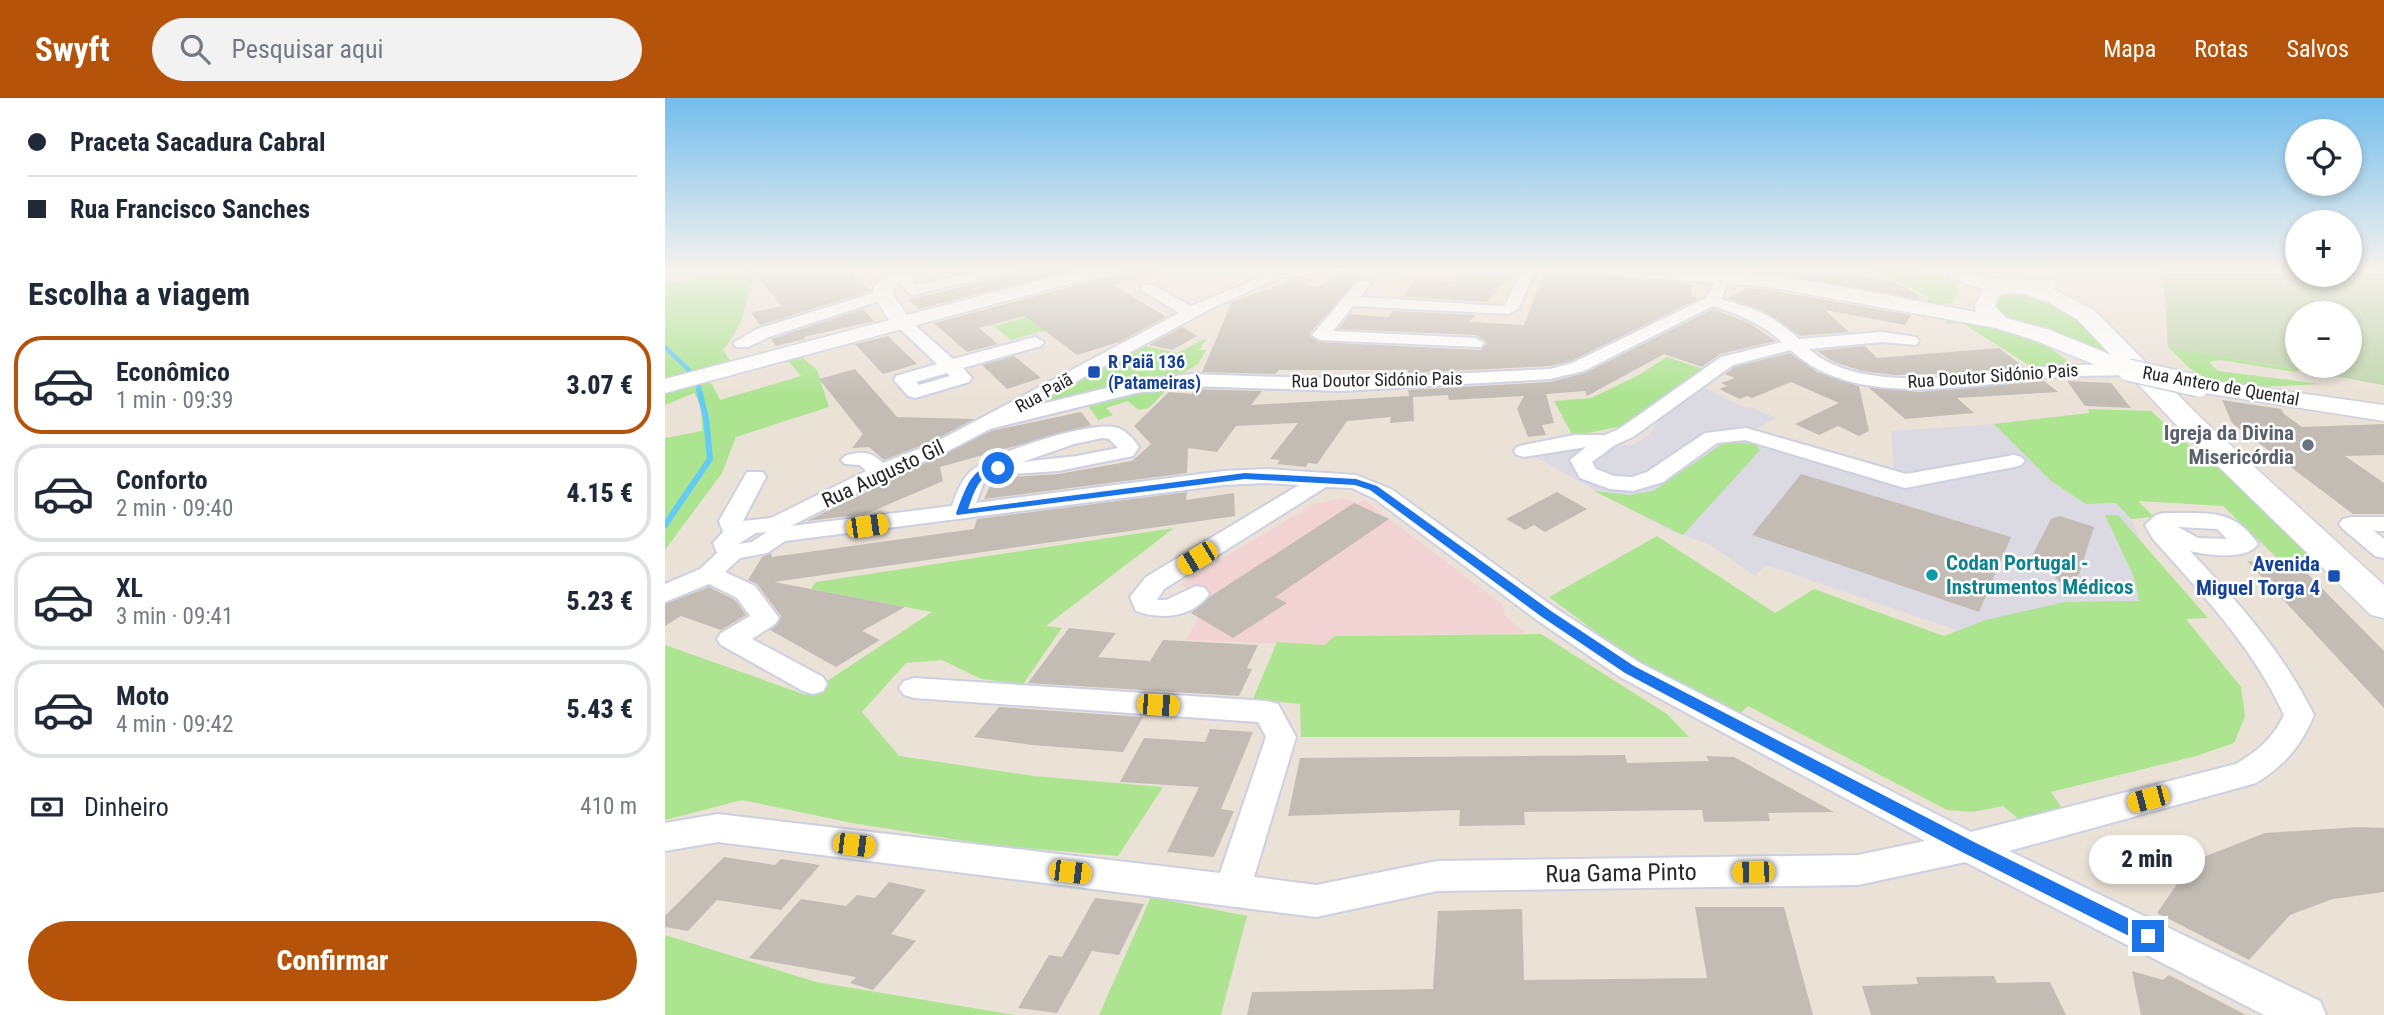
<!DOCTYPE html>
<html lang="pt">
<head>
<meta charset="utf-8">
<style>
	:root { --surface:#fff; --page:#f2f2f3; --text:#1f2937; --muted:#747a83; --line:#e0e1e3; --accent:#b45309 }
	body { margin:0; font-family:"Roboto Condensed",sans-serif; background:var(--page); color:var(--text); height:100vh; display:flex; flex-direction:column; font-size:26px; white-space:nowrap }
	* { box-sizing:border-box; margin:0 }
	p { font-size:23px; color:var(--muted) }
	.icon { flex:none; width:38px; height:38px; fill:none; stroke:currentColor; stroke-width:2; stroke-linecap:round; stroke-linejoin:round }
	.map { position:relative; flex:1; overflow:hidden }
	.drawer { display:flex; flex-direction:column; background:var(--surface); width:665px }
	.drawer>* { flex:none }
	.top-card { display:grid; align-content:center; height:154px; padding:0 28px; background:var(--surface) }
	.controls { position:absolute; left:1620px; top:21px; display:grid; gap:14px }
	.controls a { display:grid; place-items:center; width:77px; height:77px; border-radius:50%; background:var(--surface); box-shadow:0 4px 10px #0003; font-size:35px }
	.end { position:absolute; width:32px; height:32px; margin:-16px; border:9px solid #1a73e8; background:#fff; box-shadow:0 0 0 4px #fff }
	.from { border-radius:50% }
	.bubble { position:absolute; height:49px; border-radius:24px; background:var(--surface); box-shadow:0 4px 10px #0003; font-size:23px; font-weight:800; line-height:49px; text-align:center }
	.car { position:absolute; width:21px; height:42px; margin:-21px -10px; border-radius:9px; box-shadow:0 0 5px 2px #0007; background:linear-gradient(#f5c518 24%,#345 0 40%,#f5c518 0 76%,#345 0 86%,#f5c518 0) }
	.top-card b { display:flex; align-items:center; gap:24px; height:66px; font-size:26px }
	.top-card b+b { border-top:2px solid var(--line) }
	.top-card i { width:18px; height:18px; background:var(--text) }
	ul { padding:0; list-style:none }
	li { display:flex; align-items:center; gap:21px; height:98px; margin:0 14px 10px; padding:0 14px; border:4px solid var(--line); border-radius:28px }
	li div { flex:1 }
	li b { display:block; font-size:26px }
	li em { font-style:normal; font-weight:800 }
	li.current { border-color:var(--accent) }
	li>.icon { width:63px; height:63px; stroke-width:1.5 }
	h2 { padding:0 28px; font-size:32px; line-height:84px }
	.pay { display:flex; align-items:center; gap:18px; height:77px; padding:0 28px; font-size:26px }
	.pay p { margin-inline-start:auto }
	.primary-button { display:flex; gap:14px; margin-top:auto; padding:14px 28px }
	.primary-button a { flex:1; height:80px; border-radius:42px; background:var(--accent); color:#fff; font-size:28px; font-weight:800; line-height:80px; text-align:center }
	header { display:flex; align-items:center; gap:42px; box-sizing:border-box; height:98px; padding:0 35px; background:var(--accent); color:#fff }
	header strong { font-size:33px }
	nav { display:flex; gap:38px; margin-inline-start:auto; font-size:24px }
	.search { width:490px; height:63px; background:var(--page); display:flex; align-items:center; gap:18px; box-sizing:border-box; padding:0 24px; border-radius:38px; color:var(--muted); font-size:26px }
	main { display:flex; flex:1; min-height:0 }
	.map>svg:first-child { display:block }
</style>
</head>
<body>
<header>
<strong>Swyft</strong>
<div class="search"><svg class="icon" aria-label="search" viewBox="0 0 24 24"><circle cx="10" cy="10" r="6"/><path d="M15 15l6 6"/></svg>Pesquisar aqui</div>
<nav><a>Mapa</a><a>Rotas</a><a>Salvos</a></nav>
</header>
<main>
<section class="drawer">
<div class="top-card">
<b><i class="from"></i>Praceta Sacadura Cabral</b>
<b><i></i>Rua Francisco Sanches</b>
</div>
<h2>Escolha a viagem</h2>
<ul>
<li class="current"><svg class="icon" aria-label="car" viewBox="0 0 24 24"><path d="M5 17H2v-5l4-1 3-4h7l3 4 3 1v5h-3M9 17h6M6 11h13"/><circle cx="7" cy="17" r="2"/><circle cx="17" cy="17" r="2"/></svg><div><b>Econômico</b><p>1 min · 09:39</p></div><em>3.07 €</em></li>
<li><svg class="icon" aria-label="car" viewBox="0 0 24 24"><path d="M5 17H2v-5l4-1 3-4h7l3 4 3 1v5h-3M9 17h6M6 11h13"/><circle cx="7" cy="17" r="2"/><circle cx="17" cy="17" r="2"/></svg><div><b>Conforto</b><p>2 min · 09:40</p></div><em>4.15 €</em></li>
<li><svg class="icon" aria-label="car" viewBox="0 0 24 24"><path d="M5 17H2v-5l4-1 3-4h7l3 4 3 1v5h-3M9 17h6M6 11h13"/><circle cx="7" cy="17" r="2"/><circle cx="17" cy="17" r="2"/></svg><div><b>XL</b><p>3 min · 09:41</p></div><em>5.23 €</em></li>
<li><svg class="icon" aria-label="car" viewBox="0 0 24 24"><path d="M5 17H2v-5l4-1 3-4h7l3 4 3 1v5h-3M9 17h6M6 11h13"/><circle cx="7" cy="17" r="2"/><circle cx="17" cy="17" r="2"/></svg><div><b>Moto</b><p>4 min · 09:42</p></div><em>5.43 €</em></li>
</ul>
<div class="pay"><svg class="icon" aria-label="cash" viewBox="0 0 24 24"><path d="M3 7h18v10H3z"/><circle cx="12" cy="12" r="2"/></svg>Dinheiro<p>410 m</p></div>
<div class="primary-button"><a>Confirmar</a></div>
</section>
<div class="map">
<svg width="1719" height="917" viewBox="0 0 1719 917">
	<rect width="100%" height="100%" fill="#ebe2d7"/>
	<!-- industrial -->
	<polygon fill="#dbd9e2" points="1038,289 1080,310 1086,309 1111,320 1088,332 1229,370 1226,333 1329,326 1386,383 1421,406 1451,405 1466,421 1499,495 1499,505 1320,542 1101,467 1090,478 1044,446 1006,433 866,357 907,351 968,347 984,337 997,317"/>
	<!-- education -->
	<polygon fill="#eee1c5" points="735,171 856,171 836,209 722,202 717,199"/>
	<!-- medical -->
	<polygon fill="#f2d3d4" points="678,400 692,405 699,402 837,506 841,519 861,535 670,538 659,547 520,542 534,520 522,512 540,501 515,486 649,406"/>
	<!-- green -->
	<g fill="#ace490">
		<path d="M82,171H89C82,203 80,226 58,252L67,266L0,285V186Z"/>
		<path d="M1188,171C1218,171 1278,162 1295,192L1286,205L1267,207L1262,203L1263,199L1215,175Z"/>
		<path d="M1341,195C1393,195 1413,222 1446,257L1445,259L1388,233L1342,219L1331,212L1332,198Z"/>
		<polygon points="423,202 443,215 346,242 329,228"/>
		<path d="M1282,219C1325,228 1369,233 1402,263L1401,267L1367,269L1297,225L1281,226Z"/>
		<polygon points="542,240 534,252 541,252 533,266 515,277 394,304 386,304 384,300 480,248 512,255"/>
		<path d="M1503,249L1634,272L1630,274L1555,262L1544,264L1553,273L1656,286C1627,287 1561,294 1536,278C1524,271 1514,259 1503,249Z"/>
		<path d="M136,258L152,272L164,309L71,339L57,375L0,452V340L37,333L36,306L29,295L0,307V296C12,285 32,281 47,286L55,302L136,278L125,265L117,263Z"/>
		<polygon points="1002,259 1038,271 958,328 908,338 889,303 926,300 972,278"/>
		<polygon points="502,291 484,310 474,312 463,303 441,310 448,317 433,322 422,306"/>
		<polygon points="1423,311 1486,313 1515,340 1564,377 1647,459 1611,459 1558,408 1473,403 1489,419 1466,421 1451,405 1421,406 1386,383 1329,326 1424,315"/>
		<polygon points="1060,344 1090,346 1095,352 1018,437 929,393 964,397 988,393"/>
		<polygon points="1440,417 1453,417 1543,520 1521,521 1576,589 1580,619 1569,645 1531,658 1386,694 1397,710 1357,724 1338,708 1308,714 1282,712 1083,608 1072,619 998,584 884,499 992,438 1110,515 1149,491 1279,538 1321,522 1400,504 1474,503 1469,479"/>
		<polygon points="509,430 381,528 397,530 358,586 316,581 277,562 241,565 197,614 234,658 369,678 498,689 453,758 325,747 187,725 77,702 0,722 0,547 141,597 267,514 146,491 151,484"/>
		<polygon points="876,536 1002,616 1024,639 636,639 635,606 588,601 612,544 659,547 670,538"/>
		<polygon points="486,799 582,818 556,917 434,917"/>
		<polygon points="0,837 151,884 350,917 0,917"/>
	</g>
	<!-- cemetery -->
	<path fill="#c0d5ad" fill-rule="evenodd" d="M1498,171H1633V177H1685V171H1719V287L1503,249ZM1633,215H1685V268H1633Z"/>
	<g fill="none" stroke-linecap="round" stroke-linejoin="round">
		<!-- stream-far1 -->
		<g stroke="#64cbf3" stroke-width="4.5">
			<polyline points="0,249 27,275"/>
			<polyline points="33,286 35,294"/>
		</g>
		<!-- stream -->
		<polyline stroke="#64cbf3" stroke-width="6" points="0,427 45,361 41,320 34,292"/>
	</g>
	<!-- building -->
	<g fill="#c2bcb4">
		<polygon points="105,171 181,171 206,193 95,227 86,215 117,208 88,174"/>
		<polygon points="349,171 409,171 254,211 243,202 345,177"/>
		<polygon points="450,171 490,171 491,176 449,187 501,219 454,244 412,257 360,218 314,230 333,246 302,254 269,225 446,178"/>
		<polygon points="799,171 849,173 822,204 738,199 750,183 790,184"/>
		<polygon points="1117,171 1188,171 1183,177 1232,185 1252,196 1253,201 1108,175"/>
		<polygon points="677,172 700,173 645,235 646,239 654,244 816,252 822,244 810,237 673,231 685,216 723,219 728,213 811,217 804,224 859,227 879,173 1027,186 1026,198 1035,200 906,263 885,268 743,275 743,272 614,272 610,276 537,274 567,204 630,181 653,190 660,183 668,183"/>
		<polygon points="1082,190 1103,192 1246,217 1240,227 1160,212 1184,234 1135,238 1099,213 1063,200"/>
		<polygon points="198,211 209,223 139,239 140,241 111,248 106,241"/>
		<polygon points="1048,211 1084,225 1111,243 1055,256 1037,269 999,256 922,298 920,293 881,296 889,325 877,327 881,337 863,339 852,311 859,298 784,302 783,297 748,299 749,323 725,325 726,319 682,323 652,366 643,365 641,369 612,366 615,362 605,361 633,325 571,328 552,354 523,350 522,375 319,401 329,380 393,376 467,363 486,346 469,328 504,294 527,296 529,291 597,293 586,307 744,298 743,292 885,284 920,275"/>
		<polygon points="517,229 532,238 507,252 484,247"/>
		<polygon points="223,238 230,245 252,266 218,276 190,246"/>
		<polygon points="1200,248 1212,260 1334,250 1359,269 1299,275 1229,277 1197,273 1169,264 1152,253"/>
		<polygon points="1125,255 1152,274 1194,288 1204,333 1194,338 1173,328 1154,337 1130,326 1174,305 1126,284 1087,300 1082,298 1075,301 1054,291 1062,288 1056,285 1070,280 1060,276 1069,269"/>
		<polygon points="349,258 353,261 376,280 342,291 317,267"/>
		<polygon points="190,271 232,319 309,321 268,343 219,362 204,349 187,350 198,336 154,281"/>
		<polygon points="1379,283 1393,294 1292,300 1309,315 1240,321 1203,289 1254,294"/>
		<polygon points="1402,283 1446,285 1466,310 1420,308"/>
		<polygon points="1557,302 1616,311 1619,316 1637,329 1719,326 1719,357 1680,358 1719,385 1719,416 1688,416 1567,325"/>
		<polygon points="416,314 426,327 275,369 278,383 201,416 142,423 326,333"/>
		<polygon points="1136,376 1346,439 1314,514 1087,437"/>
		<polygon points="522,394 521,402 569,395 570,418 109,484 240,509 197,533 215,542 171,569 105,532 112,527 116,518 92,486 83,482 97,459 106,455 107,459 309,431 312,421"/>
		<polygon points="892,394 922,411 880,434 869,427 860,432 841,421"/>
		<polygon points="689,405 724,421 610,499 622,505 568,540 526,515 546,498"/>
		<polygon points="1395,418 1429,429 1410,489 1395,484 1367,458 1386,421"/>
		<polygon points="1582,463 1632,465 1719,553 1719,610"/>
		<polygon points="44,489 70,502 81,517 56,532 16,518 0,528 0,506"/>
		<polygon points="404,530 451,535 433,559 485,563 498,542 593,547 582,570 587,571 574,598 363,585"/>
		<polygon points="334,609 478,619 458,654 367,647 309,639"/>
		<polygon points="545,631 588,634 556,711 569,713 549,759 502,754 534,689 455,684 479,640 540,644"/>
		<polygon points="960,657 962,665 1044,663 1041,658 1069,659 1169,714 1103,715 1105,723 1039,724 1037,712 859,714 860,727 794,728 795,712 623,718 635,660"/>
		<polygon points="1694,729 1719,730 1719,794 1668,801 1625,817 1584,862 1492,815 1528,763 1600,735"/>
		<polygon points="59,759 110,767 116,761 155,767 116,812 52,802 23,833 0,829 0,818"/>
		<polygon points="224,784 261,792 226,836 251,843 208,892 185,885 191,879 84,860 136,801 181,808 192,797 210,800"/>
		<polygon points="430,800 479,806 454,857 427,853 392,915 353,910 384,857 397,859"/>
		<polygon points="1030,809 1119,809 1148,917 582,917 587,894 768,891 773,813 857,811 859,882 1042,880"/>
		<polygon points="1467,873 1498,882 1504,877 1581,917 1476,917"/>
		<polygon points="1329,878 1332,885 1385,884 1401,917 1206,917 1197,888 1253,886 1251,879"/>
	</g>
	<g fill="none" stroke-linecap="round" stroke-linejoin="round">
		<defs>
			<g id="minor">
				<polygon points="244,171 260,172 247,180 251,187 322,171 346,171 344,174 248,197 243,195 232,182 236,174"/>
				<path d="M616,171H629L630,173L547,210L364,309L471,283L527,276L677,281L885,271L907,265L1041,200L1054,176L1059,175L1066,179L1056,201C1091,211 1106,216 1134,241L1217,234L1251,239L1254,243L1251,247L1217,244L1144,251C1199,301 1325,273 1394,268C1417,266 1440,267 1463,267L1472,272L1463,277C1440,278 1417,277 1394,279C1313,285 1191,314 1126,252L1068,267L968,339L950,347L927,364L931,371L949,378L967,379L982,374L1040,335L1081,330L1241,376L1349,357L1356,359L1360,363L1356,367L1349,369L1240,390L1080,342L1052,345L998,384L968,393L945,391L915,380L905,362L921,349L859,359L852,357L849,353L852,349L859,347L909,337H940L954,331L1056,259L1117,244C1096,225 1075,217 1048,208L919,273L885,281L677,293L527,288L471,295L325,331L283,353L223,379L126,428L287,408C291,396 296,383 305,374C324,355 423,324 449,329C460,331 468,340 474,349L468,358L393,373L329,377L319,384L311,405L559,373L601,371L691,377L726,391L890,510L975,565L1306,734L1571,666C1593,653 1608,640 1619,617C1588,549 1537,496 1488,441L1480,427L1491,417L1499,415C1540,416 1567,408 1593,446C1582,463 1542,457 1525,453C1573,504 1618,554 1649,617C1636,648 1620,667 1591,685L1344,753L1655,903L1661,917H1599L1300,764L1193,787L772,793L651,819L53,744L0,753V725L53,716L555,775L601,639L593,624L249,600L239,597L234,590L239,583L249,580L602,603L613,606L631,639L589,779L651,787L772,763L1193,757L1260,743L955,579L872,522L710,401L687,390L661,389L499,491L492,502H501L531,488L540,490L544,496C528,520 495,522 471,513L465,499L481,479L634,387L601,385L559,387L120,443L102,455L75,460L60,474L90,488L114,520L110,526L87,541L158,579L162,586L158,593L148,596L138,593L56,547L52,541L56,535L85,518L72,500L44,486L0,504V486L35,471L52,455L48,445L58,434L54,423L82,374H98L101,379L78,423L106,420L201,373L195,367L180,366L176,362L180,358C197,353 205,353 218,365L269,345L514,215L478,193L475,190L478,187H488L526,208ZM437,340L444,341L453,350L412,358L357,364L409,346ZM1513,429L1552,431L1562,441L1533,440ZM102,434L87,444L73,446L91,435Z"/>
				<polygon points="857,171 871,171 854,210 843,216 688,208 668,233 810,240 819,245 816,249 655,242 647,237 693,183 703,183 706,186 695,199 836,208 840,207"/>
				<polygon points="218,192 223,194 226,197 223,200 104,239 83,249 71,249 68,245 92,231"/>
				<path d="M236,218L242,220L288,261L370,239L379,244L376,248L298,270L307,280L304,284L250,300L243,298L229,282L231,278L272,266L230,226L228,223L230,220ZM282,275L285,278L254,287L251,284Z"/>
				<polygon points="1686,419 1719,419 1719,433 1709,433 1719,441 1719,460 1710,458 1678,431 1674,426 1678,421"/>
			</g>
			<g id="tertiary">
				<polygon points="224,171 243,171 229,190 228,197 242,217 418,171 447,171 445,175 0,295 0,281 224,222 208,197 209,189"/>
				<path d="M591,171H651L649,175C633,179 602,183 591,171Z"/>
				<path d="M935,171C1060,160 1188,192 1311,214L1310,208L1319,189L1347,183L1357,189L1354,193L1334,197L1330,208L1341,220L1385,232L1471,267L1475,272L1471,277H1455L1369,242L1331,230L1103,189L944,177Z"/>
				<polygon points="1534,281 1719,307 1719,323 1526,293 1522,288 1526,283"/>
			</g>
			<polygon id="secondary" points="1276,171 1300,171 1332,181 1389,182 1392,187 1389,191 1429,212 1537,321 1719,487 1719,520 1706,517 1517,333 1413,222 1383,204 1358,196 1332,194 1300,186 1279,175"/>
		</defs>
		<!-- minor casing -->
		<use href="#minor" stroke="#ccd0e1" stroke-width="4"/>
		<!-- tertiary casing -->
		<use href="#tertiary" stroke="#ccd0e1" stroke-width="3"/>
		<!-- secondary casing -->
		<use href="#secondary" stroke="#ccd0e1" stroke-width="3"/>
		<!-- minor -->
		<use href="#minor" fill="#fff" fill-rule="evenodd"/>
		<!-- tertiary -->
		<use href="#tertiary" fill="#fff" fill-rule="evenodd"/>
		<!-- secondary -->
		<use href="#secondary" fill="#fff" fill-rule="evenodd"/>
		<defs>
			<polyline id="tertiary-bridge" points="1463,272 1534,288"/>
		</defs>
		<!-- tertiary-bridge casing -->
		<use href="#tertiary-bridge" stroke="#ccd0e1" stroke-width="24" stroke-linecap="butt"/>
		<!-- tertiary-bridge -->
		<use href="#tertiary-bridge" stroke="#fff" stroke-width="21"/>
	</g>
	<!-- sky -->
	<linearGradient id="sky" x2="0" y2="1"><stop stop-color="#73bdec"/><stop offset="0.57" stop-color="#f6f2ed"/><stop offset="1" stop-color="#f6f2ed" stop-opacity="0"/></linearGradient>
	<rect width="1719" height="299" fill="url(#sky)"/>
	<!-- route -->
	<path fill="#1a73e8" d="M333,367L336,368V373C314,375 310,392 303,411L580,375L691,381L712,388L886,513L969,568L1309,744L1489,833L1491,838L1489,844L1483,846L1476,844L1297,754L960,575L877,519L705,392L690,387L580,381L292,417L291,415C299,396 306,365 333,367Z"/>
	<!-- markers -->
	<g fill="#1a4fb4" stroke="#fff" stroke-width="2.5">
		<rect x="422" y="267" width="14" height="14" rx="3.5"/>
		<rect x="1662" y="471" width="14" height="14" rx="3.5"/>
	</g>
	<circle fill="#6b7280" stroke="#fff" stroke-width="2.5" cx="1643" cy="347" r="7"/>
	<circle fill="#0f9aa8" stroke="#fff" stroke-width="2.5" cx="1267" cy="477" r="7"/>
	<g text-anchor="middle" stroke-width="5" stroke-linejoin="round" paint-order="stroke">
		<!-- far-transit labels -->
		<g font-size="18" font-weight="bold" fill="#164399" stroke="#fff" text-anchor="start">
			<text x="443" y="270">R Paiã 136<tspan x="443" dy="21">(Patameiras)</tspan></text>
		</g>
		<!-- far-street labels -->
		<g font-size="18" fill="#272727" stroke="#fff">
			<text transform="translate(1328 278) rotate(-4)" y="6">Rua Doutor Sidónio Pais</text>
			<text transform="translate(712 282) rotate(-1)" y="6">Rua Doutor Sidónio Pais</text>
			<text transform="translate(1556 288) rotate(10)" y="6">Rua Antero de Quental</text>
			<text transform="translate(379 295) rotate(-29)" y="6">Rua Paiã</text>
		</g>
		<!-- worship labels -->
		<g font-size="21" font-weight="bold" fill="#5b616d" stroke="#fff" text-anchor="end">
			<text x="1629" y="342">Igreja da Divina<tspan x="1629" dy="24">Misericórdia</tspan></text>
		</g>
		<!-- street labels -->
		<g font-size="21" fill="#272727" stroke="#fff">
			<text transform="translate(218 376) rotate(-25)" y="7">Rua Augusto Gil</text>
		</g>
		<!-- culture labels -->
		<g font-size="21" font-weight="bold" fill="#0d838f" stroke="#fff" text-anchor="start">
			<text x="1281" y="472">Codan Portugal -<tspan x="1281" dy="24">Instrumentos Médicos</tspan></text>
		</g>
		<!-- transit labels -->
		<g font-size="21" font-weight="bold" fill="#164399" stroke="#fff" text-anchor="end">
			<text x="1655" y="473">Avenida<tspan x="1655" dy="24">Miguel Torga 4</tspan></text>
		</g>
		<!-- near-street labels -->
		<g font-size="24" fill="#272727" stroke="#fff">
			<text transform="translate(956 775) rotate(-1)" y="8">Rua Gama Pinto</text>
		</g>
	</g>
</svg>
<div class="controls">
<a><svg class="icon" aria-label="locate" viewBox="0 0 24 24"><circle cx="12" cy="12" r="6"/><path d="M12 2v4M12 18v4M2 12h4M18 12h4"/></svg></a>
<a>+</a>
<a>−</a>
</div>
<i class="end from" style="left:333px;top:370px"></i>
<i class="end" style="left:1483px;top:838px"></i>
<div class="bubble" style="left:1424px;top:737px;width:116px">2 min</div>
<i class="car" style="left:202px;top:428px;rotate:82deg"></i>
<i class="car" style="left:532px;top:460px;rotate:239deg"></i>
<i class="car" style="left:493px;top:607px;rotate:94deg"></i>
<i class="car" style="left:1483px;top:701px;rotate:255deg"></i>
<i class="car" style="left:189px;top:747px;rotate:97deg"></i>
<i class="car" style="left:405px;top:774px;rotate:97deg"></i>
<i class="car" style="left:1088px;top:774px;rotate:269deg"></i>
</div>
</main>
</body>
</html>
